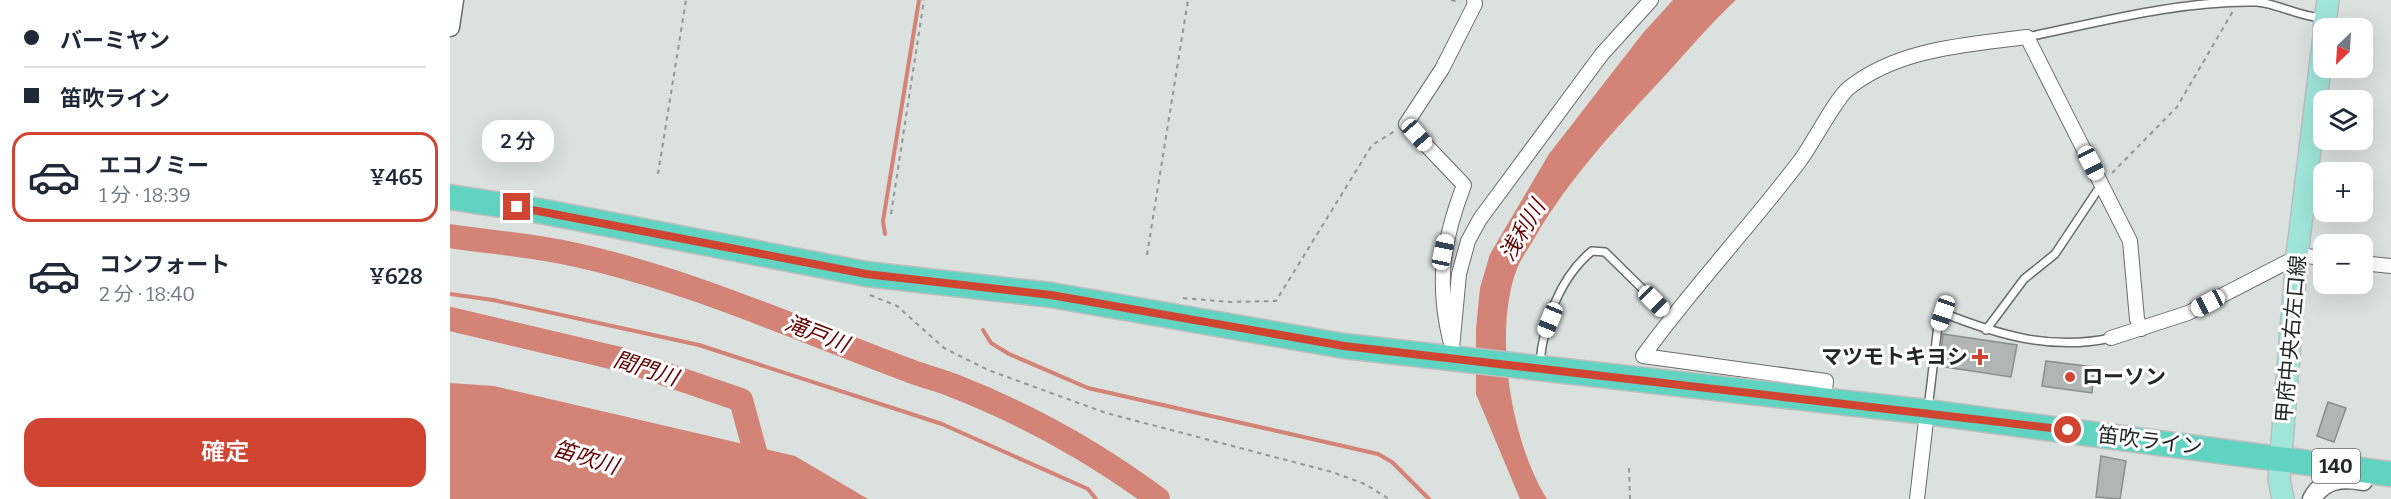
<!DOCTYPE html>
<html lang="ja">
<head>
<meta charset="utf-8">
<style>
	:root { --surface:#fff; --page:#f6f6f7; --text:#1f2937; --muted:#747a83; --line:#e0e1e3; --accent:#d04432 }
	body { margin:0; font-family:Bitter,"Noto Sans JP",serif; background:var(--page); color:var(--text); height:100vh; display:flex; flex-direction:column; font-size:22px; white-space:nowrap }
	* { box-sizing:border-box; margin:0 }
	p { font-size:20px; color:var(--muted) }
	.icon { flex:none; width:33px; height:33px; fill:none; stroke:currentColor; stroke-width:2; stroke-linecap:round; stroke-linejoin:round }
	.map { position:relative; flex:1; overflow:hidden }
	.panel { display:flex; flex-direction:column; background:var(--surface); width:450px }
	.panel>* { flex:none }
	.guide { display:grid; align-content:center; height:132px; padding:0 24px; background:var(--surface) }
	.needle { width:39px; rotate:205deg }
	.buttons { position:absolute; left:1863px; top:18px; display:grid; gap:12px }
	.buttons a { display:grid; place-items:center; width:60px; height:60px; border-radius:12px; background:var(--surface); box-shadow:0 6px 24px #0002; font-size:30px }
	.end { position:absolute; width:27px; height:27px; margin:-14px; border:8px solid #d04432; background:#fff; box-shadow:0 0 0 3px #fff }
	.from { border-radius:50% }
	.bubble { position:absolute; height:42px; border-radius:18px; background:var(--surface); box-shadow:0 6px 24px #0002; font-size:20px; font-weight:600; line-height:42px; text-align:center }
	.car { position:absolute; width:18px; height:36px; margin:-18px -9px; border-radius:8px; box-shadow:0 0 4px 2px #0007; background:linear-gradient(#fff 24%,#345 0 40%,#fff 0 76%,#345 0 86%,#fff 0) }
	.guide b { display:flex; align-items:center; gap:21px; height:57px; font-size:22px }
	.guide b+b { border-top:2px solid var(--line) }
	.guide i { width:15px; height:15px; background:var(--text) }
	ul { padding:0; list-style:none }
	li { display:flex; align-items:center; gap:18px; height:90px; margin:0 12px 9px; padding:0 12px; border:3px solid transparent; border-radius:18px }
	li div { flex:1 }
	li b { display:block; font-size:22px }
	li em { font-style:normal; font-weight:600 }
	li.on { border-color:var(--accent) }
	li>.icon { width:54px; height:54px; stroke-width:1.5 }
	.primary-button { display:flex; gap:12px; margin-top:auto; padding:12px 24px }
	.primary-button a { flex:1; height:69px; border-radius:18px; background:var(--accent); color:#fff; font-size:24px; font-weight:600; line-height:69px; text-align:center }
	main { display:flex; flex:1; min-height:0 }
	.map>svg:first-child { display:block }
</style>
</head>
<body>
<main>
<section class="panel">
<div class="guide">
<b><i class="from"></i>バーミヤン</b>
<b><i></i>笛吹ライン</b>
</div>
<ul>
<li class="on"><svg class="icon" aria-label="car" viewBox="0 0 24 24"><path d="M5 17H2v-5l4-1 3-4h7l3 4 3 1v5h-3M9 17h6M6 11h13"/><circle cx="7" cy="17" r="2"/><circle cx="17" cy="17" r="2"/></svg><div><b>エコノミー</b><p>1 分 · 18:39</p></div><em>¥465</em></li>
<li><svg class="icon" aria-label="car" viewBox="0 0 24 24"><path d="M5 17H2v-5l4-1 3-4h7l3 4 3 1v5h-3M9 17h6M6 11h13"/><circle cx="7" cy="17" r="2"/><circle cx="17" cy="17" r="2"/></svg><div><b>コンフォート</b><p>2 分 · 18:40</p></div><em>¥628</em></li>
</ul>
<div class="primary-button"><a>確定</a></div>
</section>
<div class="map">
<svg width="1941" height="499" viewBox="0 0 1941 499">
	<rect width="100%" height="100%" fill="#dbe1df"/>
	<!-- water -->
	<g fill="#d38477">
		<path d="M1223,0H1286C1263,21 1242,46 1221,69C1172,122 1120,176 1084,239C1079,248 1072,257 1068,266C1042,330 1061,442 1097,499H1070L1026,394V329L1030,288L1040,254L1099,154L1193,33Z"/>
		<polygon points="0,383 44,386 345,456 418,499 0,499"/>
	</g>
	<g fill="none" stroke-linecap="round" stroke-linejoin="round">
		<!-- stream -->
		<g stroke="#d38477" stroke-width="4">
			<polyline points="435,234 433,221 469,0"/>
			<polyline points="0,294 43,300 249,345 492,424 638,489 646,499"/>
			<polyline points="533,330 541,343 559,354 638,388 928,454 942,462 979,499"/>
		</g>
		<!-- river -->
		<g stroke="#d38477" stroke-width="24">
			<path d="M0,236C39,242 79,245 117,253C237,278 349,330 463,372C476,377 490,380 502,385C574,413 646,453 708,499"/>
			<polyline points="0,319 174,360 291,400 318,499"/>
		</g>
	</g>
	<!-- building -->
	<g fill="#b1b6b5" stroke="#8a8f8e" stroke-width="1.5">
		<polygon points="1493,334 1567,345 1561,377 1489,366"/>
		<polygon points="1596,361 1644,367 1642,393 1592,386"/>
		<polygon points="1878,402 1896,408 1884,442 1867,436"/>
		<polygon points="1651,456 1676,461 1670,499 1646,497"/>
	</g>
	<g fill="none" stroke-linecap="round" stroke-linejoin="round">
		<defs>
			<g id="lane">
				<path d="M1577,37C1650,22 1732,0 1807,2C1829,4 1850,17 1873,18"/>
				<polyline points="1536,330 1574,279 1605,254 1651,185"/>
				<path d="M1090,363C1093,324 1110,277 1142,251L1155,252L1221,317"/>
				<path d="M1478,409L1488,325L1493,313C1549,335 1601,351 1661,338"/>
			</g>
			<g id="street">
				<polyline points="1847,255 1874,258"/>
				<polyline points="1912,263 1941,266"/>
				<polyline points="1661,338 1738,313 1837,262 1847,261"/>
				<path d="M1000,340C986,281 993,240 1014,185L956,124L992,69L1025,4L1024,0"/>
				<polyline points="1001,359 1009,274 1018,241 1030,219 1152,54 1201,0"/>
				<path d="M1374,400L1376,381L1193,356C1242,288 1299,228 1349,162C1363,144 1386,97 1400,87C1450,48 1517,45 1577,37L1680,241L1687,319L1691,329"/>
				<polyline points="1467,499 1477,412"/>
			</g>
			<g id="secondary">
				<polyline points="0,27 4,0"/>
				<path d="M1862,499C1873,479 1891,477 1913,481"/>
			</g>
			<g id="primary">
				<polyline points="1874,28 1878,0"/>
				<polyline points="1833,499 1829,479 1847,255 1874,36"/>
			</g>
			<polyline id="highway" points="0,197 90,211 416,274 601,295 894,346 1477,412 1941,474"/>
		</defs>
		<!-- lane casing -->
		<use href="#lane" stroke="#686c6b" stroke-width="10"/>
		<!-- street casing -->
		<use href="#street" stroke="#686c6b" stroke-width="16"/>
		<!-- secondary casing -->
		<use href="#secondary" stroke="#686c6b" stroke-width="21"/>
		<!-- primary casing -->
		<use href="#primary" stroke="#bebebe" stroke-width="24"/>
		<!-- highway casing -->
		<use href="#highway" stroke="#bebebe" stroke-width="27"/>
		<!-- path -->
		<g stroke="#939896" stroke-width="2" stroke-dasharray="4.5 4.5" stroke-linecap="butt">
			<polyline points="1001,0 1010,2"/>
			<polyline points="1662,173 1727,107 1783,11"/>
			<polyline points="208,174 236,0"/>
			<polyline points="441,214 474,0"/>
			<polyline points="697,255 738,0"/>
			<polyline points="420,295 447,306 494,348 538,370 656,413 882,472 915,484 939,499"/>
			<polyline points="733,298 780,302 826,301 922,145 945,131"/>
			<polyline points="1179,468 1180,499"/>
		</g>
		<!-- lane -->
		<use href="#lane" stroke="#fff" stroke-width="7"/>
		<!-- street -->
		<use href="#street" stroke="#fff" stroke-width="14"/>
		<!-- secondary -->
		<use href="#secondary" stroke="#fff" stroke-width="18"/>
		<!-- primary -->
		<use href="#primary" stroke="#a0e5da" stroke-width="21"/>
		<!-- highway -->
		<use href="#highway" stroke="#61d4c1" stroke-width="24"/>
	</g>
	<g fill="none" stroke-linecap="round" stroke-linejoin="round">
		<!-- route -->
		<polyline stroke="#d04432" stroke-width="8" points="67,207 416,274 601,295 894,346 1618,430"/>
	</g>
	<!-- markers -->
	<g fill="#d04432" stroke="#fff" stroke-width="2">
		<path d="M1527 348h6v6h6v6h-6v6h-6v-6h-6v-6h6z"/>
		<circle cx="1620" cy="377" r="6"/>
	</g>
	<g text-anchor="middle" stroke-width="6" stroke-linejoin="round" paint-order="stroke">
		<!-- shield labels -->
		<rect fill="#fff" stroke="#666867" stroke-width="1.5" x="1862" y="449" width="48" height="34" rx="4.5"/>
		<g font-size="20" font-weight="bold" fill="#252726">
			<text x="1886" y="473">140</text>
		</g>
		<!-- street labels -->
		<g font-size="21" fill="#252726" stroke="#fff">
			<text transform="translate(1841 339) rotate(-85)" y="7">甲府中央右左口線</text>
			<text transform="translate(1700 441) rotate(7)" y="7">笛吹ライン</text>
		</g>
		<!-- poi labels -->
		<g font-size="21" font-weight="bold" fill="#252726" stroke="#fff" text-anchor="end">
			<text x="1518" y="364">マツモトキヨシ</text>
			<text x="1632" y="384" text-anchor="start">ローソン</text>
		</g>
		<!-- water labels -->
		<g font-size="22" font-style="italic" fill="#640000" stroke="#fff">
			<text transform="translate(1072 230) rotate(-59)" y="8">浅利川</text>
			<text transform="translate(367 333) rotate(21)" y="8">滝戸川</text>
			<text transform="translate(196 368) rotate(18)" y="8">間門川</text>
			<text transform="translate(136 457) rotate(17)" y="8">笛吹川</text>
		</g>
	</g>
</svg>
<div class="buttons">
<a><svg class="needle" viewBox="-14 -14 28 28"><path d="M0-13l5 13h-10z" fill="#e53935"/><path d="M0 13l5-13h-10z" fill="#747a83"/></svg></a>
<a><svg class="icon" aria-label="layers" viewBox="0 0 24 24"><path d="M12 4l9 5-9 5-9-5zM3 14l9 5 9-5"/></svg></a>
<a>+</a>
<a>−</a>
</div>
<i class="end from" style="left:1618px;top:430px"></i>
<i class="end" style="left:67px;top:207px"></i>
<div class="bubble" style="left:32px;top:120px;width:72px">2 分</div>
<i class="car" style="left:967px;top:135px;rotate:139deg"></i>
<i class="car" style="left:1641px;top:163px;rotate:153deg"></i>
<i class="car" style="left:993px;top:252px;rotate:12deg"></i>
<i class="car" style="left:1204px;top:301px;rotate:135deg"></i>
<i class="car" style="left:1758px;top:303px;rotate:242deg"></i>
<i class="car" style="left:1493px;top:313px;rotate:199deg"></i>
<i class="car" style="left:1100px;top:320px;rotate:202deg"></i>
</div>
</main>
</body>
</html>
